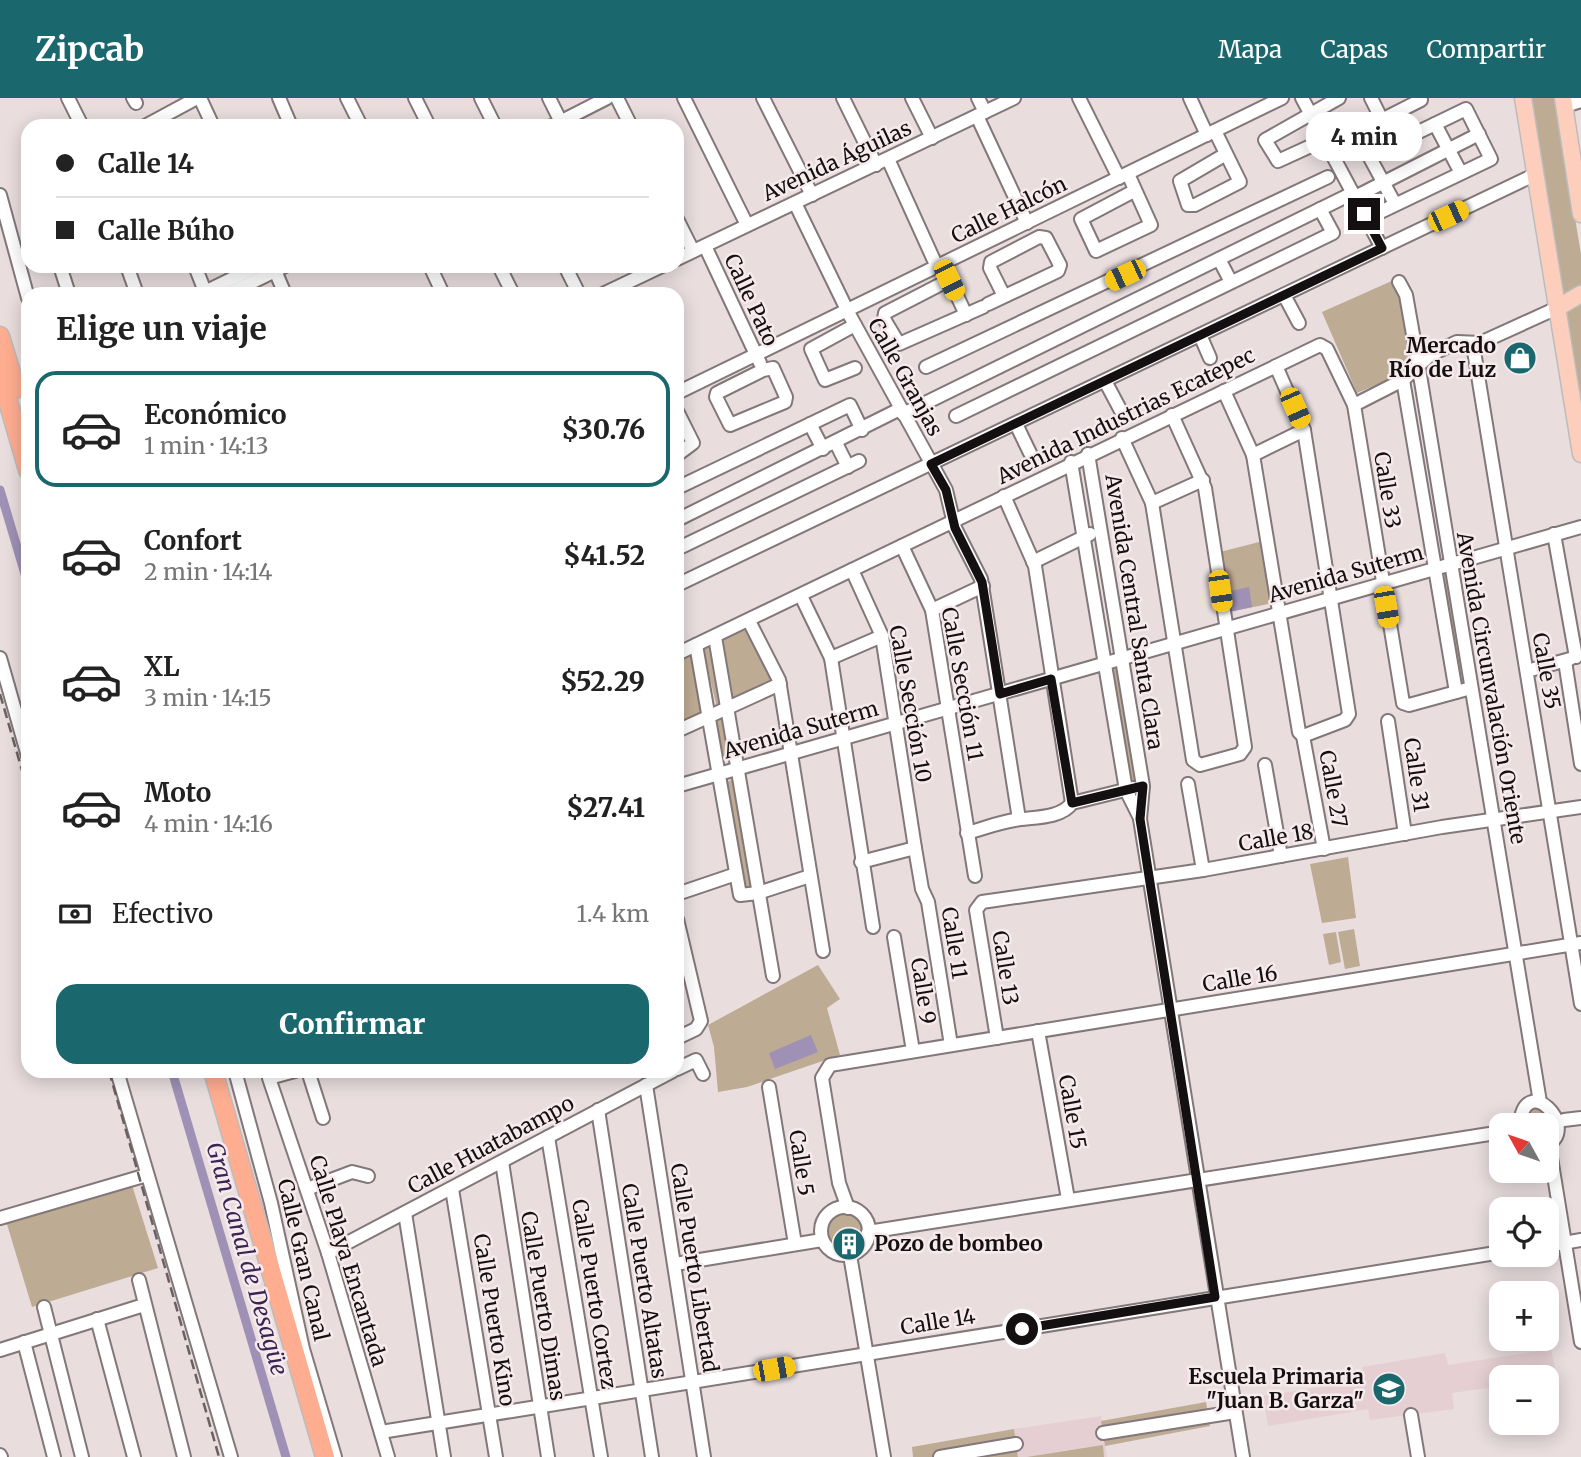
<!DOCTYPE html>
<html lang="es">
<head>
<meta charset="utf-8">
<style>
	:root { --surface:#fff; --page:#f2f2f2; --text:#222; --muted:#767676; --line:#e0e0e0; --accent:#1a676e }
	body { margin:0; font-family:Merriweather,serif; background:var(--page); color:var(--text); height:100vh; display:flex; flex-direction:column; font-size:26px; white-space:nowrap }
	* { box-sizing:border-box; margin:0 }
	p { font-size:23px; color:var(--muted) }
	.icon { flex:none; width:38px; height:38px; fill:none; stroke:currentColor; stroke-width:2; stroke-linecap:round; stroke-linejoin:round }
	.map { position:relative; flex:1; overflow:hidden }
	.details { position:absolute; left:21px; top:189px; width:663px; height:791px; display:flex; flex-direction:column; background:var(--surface); border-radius:21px; box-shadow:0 4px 18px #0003 }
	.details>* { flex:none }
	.hud { position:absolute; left:21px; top:21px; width:663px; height:154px; border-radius:21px; box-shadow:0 4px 18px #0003; display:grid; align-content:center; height:154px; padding:0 35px; background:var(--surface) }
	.needle { width:46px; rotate:310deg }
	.tools { position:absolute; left:1489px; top:1015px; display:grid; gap:14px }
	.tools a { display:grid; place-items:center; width:70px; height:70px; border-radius:14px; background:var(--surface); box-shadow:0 4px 18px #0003; font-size:35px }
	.end { position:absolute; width:32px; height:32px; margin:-16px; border:9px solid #140f10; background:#fff; box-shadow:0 0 0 4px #fff }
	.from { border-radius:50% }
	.bubble { position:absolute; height:49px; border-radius:21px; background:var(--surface); box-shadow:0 4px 18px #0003; font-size:23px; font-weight:800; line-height:49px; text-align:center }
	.car { position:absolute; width:21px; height:42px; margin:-21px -10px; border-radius:9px; box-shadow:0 0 5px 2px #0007; background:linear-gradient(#f5c518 24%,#345 0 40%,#f5c518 0 76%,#345 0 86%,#f5c518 0) }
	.hud b { display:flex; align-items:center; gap:24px; height:66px; font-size:26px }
	.hud b+b { border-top:2px solid var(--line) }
	.hud i { width:18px; height:18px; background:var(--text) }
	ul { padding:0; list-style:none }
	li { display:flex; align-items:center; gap:21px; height:116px; margin:0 14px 10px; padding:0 21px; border:4px solid transparent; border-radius:21px }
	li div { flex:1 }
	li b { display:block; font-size:26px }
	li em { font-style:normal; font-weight:800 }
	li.on { border-color:var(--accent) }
	li>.icon { width:63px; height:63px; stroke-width:1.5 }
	h2 { padding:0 35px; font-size:32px; line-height:84px }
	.pay { display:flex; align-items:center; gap:18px; height:77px; padding:0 35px; font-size:26px }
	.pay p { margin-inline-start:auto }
	.cta { display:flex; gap:14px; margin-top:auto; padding:14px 35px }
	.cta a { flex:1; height:80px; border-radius:21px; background:var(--accent); color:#fff; font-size:28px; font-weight:800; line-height:80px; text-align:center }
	header { display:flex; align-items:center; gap:42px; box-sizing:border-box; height:98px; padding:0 35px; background:var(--accent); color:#fff }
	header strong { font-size:33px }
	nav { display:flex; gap:38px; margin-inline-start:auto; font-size:24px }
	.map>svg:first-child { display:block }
</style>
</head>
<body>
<header>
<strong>Zipcab</strong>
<nav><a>Mapa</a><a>Capas</a><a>Compartir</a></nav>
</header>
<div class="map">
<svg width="1581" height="1359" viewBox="0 0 1581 1359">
	<rect width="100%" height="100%" fill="#e9ddde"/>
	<!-- built -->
	<g fill="#e5cfd2">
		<polygon points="1551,1251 1557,1280 1502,1279 1501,1288 1452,1295 1454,1311 1370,1322 1368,1311 1268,1328 1263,1298 1363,1282 1362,1269 1445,1255 1448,1267"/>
		<polygon points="1101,1318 1107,1359 1018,1359 1014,1331"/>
	</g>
	<!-- green -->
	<g fill="#beab93">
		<polygon points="1532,0 1555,0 1581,156 1581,187 1564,198"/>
		<polygon points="1394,182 1401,195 1413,259 1397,278 1357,295 1322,214"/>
		<polygon points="1581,205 1581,323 1564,214"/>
		<polygon points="1263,443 1273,505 1229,514 1220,454"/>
		<polygon points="1449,473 1467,586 1458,588 1439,475"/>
		<polygon points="746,530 775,581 731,600 721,541"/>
		<polygon points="712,548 721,606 716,606 703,551"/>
		<polygon points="693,556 705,614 683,626 677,613 677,564"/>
		<polygon points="1120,569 1139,683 1128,685 1108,572"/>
		<polygon points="723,619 733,659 724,662 715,622"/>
		<polygon points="734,681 753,789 744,789 726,684"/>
		<polygon points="1348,759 1356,820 1322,825 1310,766"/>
		<polygon points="1354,831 1360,868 1345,871 1338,834"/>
		<polygon points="1336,834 1341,864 1329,867 1323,836"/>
		<polygon points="818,867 840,901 827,910 840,957 747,989 718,994 714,949 708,927"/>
		<path d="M1536,1007C1549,1007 1560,1008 1564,1022L1560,1040L1547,1047V1027H1523L1529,1013Z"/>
		<polygon points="131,1084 158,1170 32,1209 6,1123"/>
		<circle cx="845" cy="1134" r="24"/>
		<polygon points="1206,1304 1210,1328 1105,1348 1101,1323"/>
		<polygon points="1014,1331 1018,1359 913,1359 912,1349"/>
		<polygon points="1103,1347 1104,1359 1027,1359"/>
	</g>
	<!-- water -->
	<g fill="#9e91b5">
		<polygon points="1249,489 1252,509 1229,514 1226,494"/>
		<polygon points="811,937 818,954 775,971 769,955"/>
	</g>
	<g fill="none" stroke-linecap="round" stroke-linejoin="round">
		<!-- canal -->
		<g stroke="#9e91b5" stroke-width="9">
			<polyline points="0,392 28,486"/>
			<polyline points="172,973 286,1359"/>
		</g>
		<defs>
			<g id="minor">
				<polyline points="68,0 82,28"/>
				<polyline points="133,0 136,5"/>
				<polyline points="200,0 213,28"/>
				<polyline points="279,0 291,28"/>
				<polyline points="347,0 361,28"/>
				<polyline points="415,0 429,28"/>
				<polyline points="481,0 495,28"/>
				<polyline points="549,0 563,28"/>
				<polyline points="617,0 631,28"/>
				<polyline points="684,0 747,127"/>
				<polyline points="763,0 812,97"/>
				<polyline points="843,0 876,67"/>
				<polyline points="912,0 932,40"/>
				<polyline points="978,0 985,14"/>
				<polyline points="1079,0 1119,80"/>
				<polyline points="1190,0 1207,37"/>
				<polyline points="1302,0 1382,150"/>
				<polyline points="1371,0 1382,22"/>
				<polyline points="1565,8 1581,3"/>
				<polyline points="977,18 1027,125"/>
				<polyline points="1435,26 1461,75"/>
				<polyline points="145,28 197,0"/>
				<polyline points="552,28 607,0"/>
				<polyline points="1215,33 1240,84 1195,107 1188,107 1180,83 1226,56"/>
				<polyline points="1324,42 1278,63 1265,42 1339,0"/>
				<polyline points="1328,49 1421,2"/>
				<polyline points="888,61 937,169"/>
				<polyline points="1128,76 1151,127 1096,153 1081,121 1134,93"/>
				<polyline points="0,97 28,200"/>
				<polyline points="1355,99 1479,36"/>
				<polyline points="795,105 849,216 946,392 955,430 981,481 1019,721"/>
				<polyline points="1374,117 1491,61 1466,11 1369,58 1395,106"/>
				<polyline points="677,121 693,153"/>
				<polyline points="705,148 760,265"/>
				<polyline points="677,161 1014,0"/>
				<polyline points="1219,161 1231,184"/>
				<polyline points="60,168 69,196"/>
				<polyline points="127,168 137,196"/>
				<polyline points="195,168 206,196"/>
				<polyline points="273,168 285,196"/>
				<polyline points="430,168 443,196"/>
				<polyline points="499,168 513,196"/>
				<polyline points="565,168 579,196"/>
				<polyline points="947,176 966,217"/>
				<polyline points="949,182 885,215 884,221 899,246 983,209"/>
				<polyline points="1399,184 1406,197 1418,265 1540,1004"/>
				<polyline points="201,196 258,168"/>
				<polyline points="228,196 285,168"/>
				<polyline points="603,196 662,168"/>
				<polyline points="1284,197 1299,225"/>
				<polyline points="988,206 1058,173 1060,167 1046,140 1039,139 991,164 990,170 1004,198"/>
				<polyline points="855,227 811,251 825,282 855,270"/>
				<polyline points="1200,237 1210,260"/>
				<polyline points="1473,247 1581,906"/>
				<polyline points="1276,268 1304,332 1349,616 1345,622 1303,638"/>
				<polyline points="926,269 1328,79"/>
				<polygon points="773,270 786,299 785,304 730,327 716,299 717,295 763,272"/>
				<polyline points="1403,282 1456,594"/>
				<polyline points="1105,283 1121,313"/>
				<polyline points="1224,293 1253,357 1299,634 1303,638 1324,751"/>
				<polyline points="677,295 1282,0"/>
				<polyline points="1354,307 1403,282 1430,257 1457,244 1480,245 1557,210"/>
				<polyline points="677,313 693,345 677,357"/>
				<polyline points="903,316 1353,95"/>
				<polyline points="956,318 1333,135 1320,111"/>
				<polyline points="810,326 823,351"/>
				<polyline points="1016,326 1030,355"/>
				<polyline points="1122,340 1152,405 1193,662 1200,667 1240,656 1245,649 1205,390 1172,317"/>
				<polyline points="836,345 848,369"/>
				<polyline points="1088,356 1143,688 1140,721 1243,1359"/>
				<polyline points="1253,357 1304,332"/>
				<polyline points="1071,364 1126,692 1140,720"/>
				<polyline points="677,390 850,307 862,332"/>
				<polyline points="1004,398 1035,468 1072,705"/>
				<polyline points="1152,405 1203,382"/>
				<polyline points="677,422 900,311"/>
				<polyline points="1554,436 1576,559"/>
				<polyline points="902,448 932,512 975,778"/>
				<polyline points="677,451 859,363"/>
				<polyline points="1033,464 1090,436"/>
				<polyline points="852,472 882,538 915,750 922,791 928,804 951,947"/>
				<polyline points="677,487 1536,76"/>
				<polyline points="801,498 831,560 873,829"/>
				<polyline points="932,512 983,488"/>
				<polyline points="749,523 779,582 823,853"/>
				<polyline points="715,539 773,878"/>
				<polyline points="696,547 740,797 758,795 810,778"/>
				<polyline points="677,556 1320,247 1327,251 1354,307 1403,605 1409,607 1471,590"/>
				<polyline points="0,560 28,658"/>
				<polyline points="831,560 882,538"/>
				<polyline points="1565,563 1581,666"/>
				<polyline points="1527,573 1570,561"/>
				<polyline points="1388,623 1405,736"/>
				<polyline points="677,633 780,586"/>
				<polyline points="1265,667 1281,758"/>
				<polyline points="1188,686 1203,772"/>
				<polyline points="677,688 1581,429"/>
				<path d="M967,735C983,731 999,724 1015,722C1031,719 1061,721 1072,705L1133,690"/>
				<polyline points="861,764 915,750"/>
				<polyline points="677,796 736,776"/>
				<polyline points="677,821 701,923 696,931 677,940"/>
				<polyline points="894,839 913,953"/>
				<polyline points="1038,933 1068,1101"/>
				<polyline points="997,940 976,812 982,804 1203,772 1442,729 1581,709"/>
				<polyline points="677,971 696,962 703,976"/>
				<polyline points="117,973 231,1359"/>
				<polyline points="235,973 271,1105 303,1251 335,1359"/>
				<polyline points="295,973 269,980 328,1155 388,1359"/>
				<polyline points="308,973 323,1020"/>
				<polyline points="646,987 704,1359"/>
				<polyline points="769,989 795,1146"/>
				<polyline points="598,1012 652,1359"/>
				<polyline points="1564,1022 1581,1020"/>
				<path d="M1520,1027C1524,972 1581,1029 1547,1047"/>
				<polyline points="548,1039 601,1359"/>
				<polyline points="1549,1047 1581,1244"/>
				<polyline points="502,1064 548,1359"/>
				<polyline points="307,1091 352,1074 368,1078"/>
				<polyline points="452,1091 496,1359"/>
				<circle cx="845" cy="1133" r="24"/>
				<polyline points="848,1110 839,1085 822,980 830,967 1581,845"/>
				<polyline points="405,1115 444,1359"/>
				<polyline points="0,1120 147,1077"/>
				<polyline points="868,1134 1502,1034"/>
				<polyline points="1547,1148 1581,1142"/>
				<polyline points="328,1155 673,973"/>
				<polyline points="850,1157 884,1359"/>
				<polyline points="675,1166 822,1142"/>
				<polyline points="139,1182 184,1359"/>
				<polyline points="44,1209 82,1359"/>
				<polyline points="97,1221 134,1359"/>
				<polyline points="24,1244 54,1359"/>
				<polyline points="0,1252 144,1207"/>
				<polyline points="1411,1317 1418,1359"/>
				<polyline points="381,1334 1502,1154"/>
				<polyline points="1103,1335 1235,1314"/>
				<polyline points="0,1357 1,1359"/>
				<polyline points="940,1359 1016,1346"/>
			</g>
			<g id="major">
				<polyline points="1523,0 1581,356"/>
				<polyline points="1563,0 1581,116"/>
				<polyline points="1557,210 1581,196"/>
			</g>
			<g id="highway">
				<polyline points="0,238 16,291"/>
				<polyline points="0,276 28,372"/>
				<polyline points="213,973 325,1359"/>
			</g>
		</defs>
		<!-- minor casing -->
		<use href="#minor" stroke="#827779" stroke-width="16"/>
		<!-- major casing -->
		<use href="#major" stroke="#bdbcbc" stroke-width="19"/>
		<!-- highway casing -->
		<use href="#highway" stroke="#bdbcbc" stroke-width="21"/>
		<!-- minor -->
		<use href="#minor" stroke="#fff" stroke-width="12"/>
		<!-- major -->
		<use href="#major" stroke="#fecebc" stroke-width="16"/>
		<!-- highway -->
		<use href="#highway" stroke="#fead90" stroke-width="18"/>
		<!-- rail -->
		<g stroke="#696162" stroke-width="2.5" stroke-dasharray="10 5" stroke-linecap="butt">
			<polyline points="0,596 28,693"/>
			<polyline points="109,973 219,1359"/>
		</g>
	</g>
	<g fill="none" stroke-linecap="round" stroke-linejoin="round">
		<!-- route -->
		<polyline stroke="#140f10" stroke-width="9" points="1022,1231 1215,1199 1140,721 1143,688 1072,705 1051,581 1000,596 982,484 955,430 946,392 931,366 1382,150 1364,116"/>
	</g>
	<!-- icons -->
	<defs>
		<symbol id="shop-disc" viewBox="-11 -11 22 22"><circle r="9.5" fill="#1a676e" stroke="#f7eaec"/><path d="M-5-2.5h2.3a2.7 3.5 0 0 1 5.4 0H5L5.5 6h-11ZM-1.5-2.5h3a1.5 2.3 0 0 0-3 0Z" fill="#fff"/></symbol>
		<symbol id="building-disc" viewBox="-11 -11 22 22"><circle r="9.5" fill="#1a676e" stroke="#f7eaec"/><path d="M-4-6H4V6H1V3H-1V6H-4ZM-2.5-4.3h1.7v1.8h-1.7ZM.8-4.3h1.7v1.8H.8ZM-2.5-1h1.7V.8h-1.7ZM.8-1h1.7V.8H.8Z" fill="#fff"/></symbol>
		<symbol id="school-disc" viewBox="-11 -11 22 22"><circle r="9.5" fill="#1a676e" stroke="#f7eaec"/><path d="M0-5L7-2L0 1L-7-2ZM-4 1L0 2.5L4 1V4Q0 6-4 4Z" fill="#fff"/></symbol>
	</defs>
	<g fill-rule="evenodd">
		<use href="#shop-disc" x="1501" y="241" width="38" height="38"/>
		<use href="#building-disc" x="830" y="1127" width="38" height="38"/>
		<use href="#school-disc" x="1370" y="1272" width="38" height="38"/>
	</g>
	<g text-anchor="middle" stroke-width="5" stroke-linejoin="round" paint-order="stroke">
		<!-- street labels -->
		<g font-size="21" fill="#140f10" stroke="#f7eaec">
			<text transform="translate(837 63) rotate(-25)" y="7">Avenida Águilas</text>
			<text transform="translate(1009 112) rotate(-26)" y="7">Calle Halcón</text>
			<text transform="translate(751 202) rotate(65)" y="7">Calle Pato</text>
			<text transform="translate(905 279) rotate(61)" y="7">Calle Granjas</text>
			<text transform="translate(1126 318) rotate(-26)" y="7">Avenida Industrias Ecatepec</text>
			<text transform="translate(1387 392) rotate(81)" y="7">Calle 33</text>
			<text transform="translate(1346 476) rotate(-16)" y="7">Avenida Suterm</text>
			<text transform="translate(1134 514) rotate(81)" y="7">Avenida Central Santa Clara</text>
			<text transform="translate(1546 573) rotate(80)" y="7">Calle 35</text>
			<text transform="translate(962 586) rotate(80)" y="7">Calle Sección 11</text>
			<text transform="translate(1491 590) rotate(80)" y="7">Avenida Circunvalación Oriente</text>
			<text transform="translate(910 606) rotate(80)" y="7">Calle Sección 10</text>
			<text transform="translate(801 632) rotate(-16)" y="7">Avenida Suterm</text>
			<text transform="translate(1416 677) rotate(82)" y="7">Calle 31</text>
			<text transform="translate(1333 691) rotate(80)" y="7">Calle 27</text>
			<text transform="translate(1276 740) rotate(-10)" y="7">Calle 18</text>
			<text transform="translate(954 845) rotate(81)" y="7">Calle 11</text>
			<text transform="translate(1005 870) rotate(81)" y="7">Calle 13</text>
			<text transform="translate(1240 881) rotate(-9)" y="7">Calle 16</text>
			<text transform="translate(923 893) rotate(81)" y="7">Calle 9</text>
			<text transform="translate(1072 1014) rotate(80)" y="7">Calle 15</text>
			<text transform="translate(491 1047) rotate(-28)" y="7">Calle Huatabampo</text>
			<text transform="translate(801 1065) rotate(81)" y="7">Calle 5</text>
			<text transform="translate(303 1162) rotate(77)" y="7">Calle Gran Canal</text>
			<text transform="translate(348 1163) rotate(73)" y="7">Calle Playa Encantada</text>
			<text transform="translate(694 1170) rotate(81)" y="7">Calle Puerto Libertad</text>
			<text transform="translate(644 1183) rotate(81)" y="7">Calle Puerto Altatas</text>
			<text transform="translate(594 1196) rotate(81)" y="7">Calle Puerto Cortez</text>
			<text transform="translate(543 1208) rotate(81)" y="7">Calle Puerto Dimas</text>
			<text transform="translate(494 1222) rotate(81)" y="7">Calle Puerto Kino</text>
			<text transform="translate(938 1224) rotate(-9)" y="7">Calle 14</text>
		</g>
		<!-- poi labels -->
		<g font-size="21" font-weight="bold" fill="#140f10" stroke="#f7eaec" text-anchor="end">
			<text x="1496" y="255">Mercado<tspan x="1496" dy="24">Río de Luz</tspan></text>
			<text x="874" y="1153" text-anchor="start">Pozo de bombeo</text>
			<text x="1364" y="1286">Escuela Primaria<tspan x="1364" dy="24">"Juan B. Garza"</tspan></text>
		</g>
		<!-- water labels -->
		<g font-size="23" font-style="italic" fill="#392454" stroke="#f7eaec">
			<text transform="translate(247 1161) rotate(74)" y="8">Gran Canal de Desagüe</text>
		</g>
	</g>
</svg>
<div class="tools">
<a><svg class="needle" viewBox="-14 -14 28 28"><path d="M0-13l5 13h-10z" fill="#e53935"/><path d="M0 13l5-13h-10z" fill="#767676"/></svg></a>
<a><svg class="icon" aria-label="locate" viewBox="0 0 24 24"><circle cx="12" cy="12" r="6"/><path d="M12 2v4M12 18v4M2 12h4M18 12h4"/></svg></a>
<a>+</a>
<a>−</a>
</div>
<i class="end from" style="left:1022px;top:1231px"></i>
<i class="end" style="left:1364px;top:116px"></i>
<div class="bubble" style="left:1306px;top:14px;width:116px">4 min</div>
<i class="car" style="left:1448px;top:118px;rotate:65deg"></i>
<i class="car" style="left:1125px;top:177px;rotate:245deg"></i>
<i class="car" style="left:949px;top:182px;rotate:154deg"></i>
<i class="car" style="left:1295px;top:310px;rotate:156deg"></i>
<i class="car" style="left:1220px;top:493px;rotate:172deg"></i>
<i class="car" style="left:1386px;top:509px;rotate:170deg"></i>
<i class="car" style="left:774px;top:1271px;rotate:80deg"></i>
<div class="hud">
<b><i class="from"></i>Calle 14</b>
<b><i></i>Calle Búho</b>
</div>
<section class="details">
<h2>Elige un viaje</h2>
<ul>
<li class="on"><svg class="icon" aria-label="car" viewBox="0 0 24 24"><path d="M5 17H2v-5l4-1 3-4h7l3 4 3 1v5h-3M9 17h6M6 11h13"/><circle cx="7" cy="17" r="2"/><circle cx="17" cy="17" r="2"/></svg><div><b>Económico</b><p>1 min · 14:13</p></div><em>$30.76</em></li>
<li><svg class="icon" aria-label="car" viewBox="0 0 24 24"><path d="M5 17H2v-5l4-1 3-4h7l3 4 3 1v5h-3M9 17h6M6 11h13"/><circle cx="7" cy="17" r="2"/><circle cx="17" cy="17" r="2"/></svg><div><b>Confort</b><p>2 min · 14:14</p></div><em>$41.52</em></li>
<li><svg class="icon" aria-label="car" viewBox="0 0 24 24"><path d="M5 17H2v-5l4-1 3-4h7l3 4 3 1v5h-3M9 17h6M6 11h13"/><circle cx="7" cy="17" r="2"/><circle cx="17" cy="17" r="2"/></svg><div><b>XL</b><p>3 min · 14:15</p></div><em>$52.29</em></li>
<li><svg class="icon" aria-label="car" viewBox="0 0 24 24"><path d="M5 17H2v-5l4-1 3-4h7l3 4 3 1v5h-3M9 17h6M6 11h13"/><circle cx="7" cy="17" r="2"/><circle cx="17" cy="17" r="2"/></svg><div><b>Moto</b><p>4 min · 14:16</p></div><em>$27.41</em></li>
</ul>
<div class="pay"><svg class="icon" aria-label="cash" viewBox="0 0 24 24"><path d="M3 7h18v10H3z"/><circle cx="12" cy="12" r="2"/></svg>Efectivo<p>1.4 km</p></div>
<div class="cta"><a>Confirmar</a></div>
</section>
</div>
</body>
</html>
